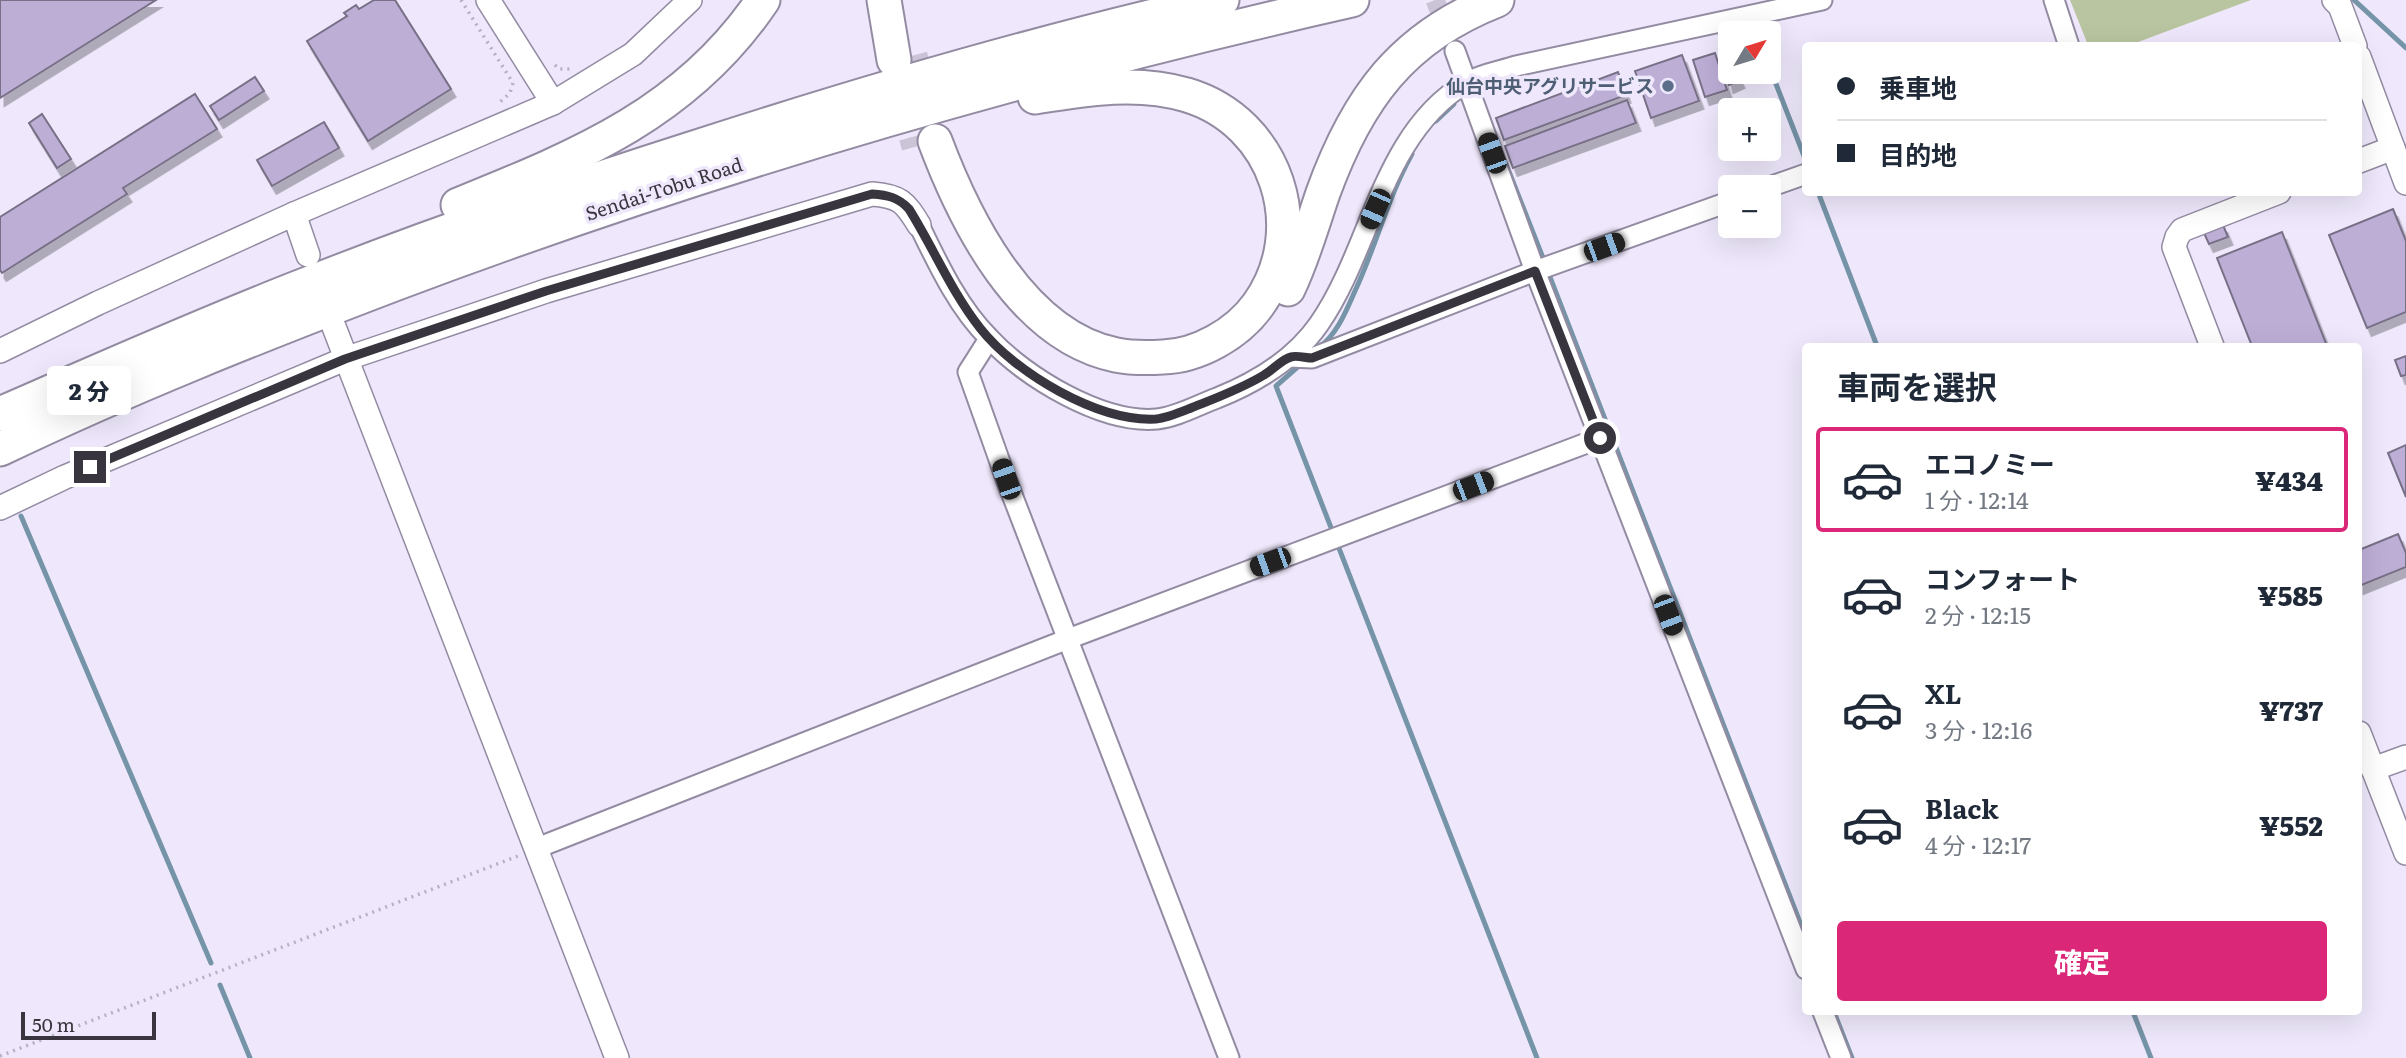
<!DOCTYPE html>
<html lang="ja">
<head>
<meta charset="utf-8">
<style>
	:root { --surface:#fff; --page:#f2f2f3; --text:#1f2937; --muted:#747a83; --line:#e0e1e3; --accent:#db2777 }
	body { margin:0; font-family:Literata,"Noto Sans JP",serif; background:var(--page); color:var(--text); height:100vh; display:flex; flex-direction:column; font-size:26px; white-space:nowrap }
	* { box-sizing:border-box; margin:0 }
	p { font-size:23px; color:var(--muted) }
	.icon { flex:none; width:38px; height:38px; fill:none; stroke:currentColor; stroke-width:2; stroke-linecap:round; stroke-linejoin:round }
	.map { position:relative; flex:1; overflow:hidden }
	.details { position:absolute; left:1802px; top:343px; width:560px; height:672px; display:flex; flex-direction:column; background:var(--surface); border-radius:7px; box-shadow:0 7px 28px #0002 }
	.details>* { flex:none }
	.banner { position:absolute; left:1802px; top:42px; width:560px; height:154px; border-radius:7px; box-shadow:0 7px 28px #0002; display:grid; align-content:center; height:154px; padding:0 35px; background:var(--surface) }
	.needle { width:46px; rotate:52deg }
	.tools { position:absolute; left:1718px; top:21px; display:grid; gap:14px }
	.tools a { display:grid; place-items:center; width:63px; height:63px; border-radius:7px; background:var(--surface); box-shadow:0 7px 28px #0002; font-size:35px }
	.scale { position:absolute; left:21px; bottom:18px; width:135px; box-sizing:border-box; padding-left:7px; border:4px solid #39353f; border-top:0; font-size:19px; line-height:24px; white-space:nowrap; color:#39353f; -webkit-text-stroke:5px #efe8fc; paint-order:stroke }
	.end { position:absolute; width:32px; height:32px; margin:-16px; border:9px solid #39353f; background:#fff; box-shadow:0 0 0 4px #fff }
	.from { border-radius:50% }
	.bubble { position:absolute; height:49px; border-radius:7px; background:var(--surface); box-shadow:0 7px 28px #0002; font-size:23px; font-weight:800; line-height:49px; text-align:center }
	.car { position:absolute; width:21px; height:42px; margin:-21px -10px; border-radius:9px; box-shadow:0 0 5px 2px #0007; background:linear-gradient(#222 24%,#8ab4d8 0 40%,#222 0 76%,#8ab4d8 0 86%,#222 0) }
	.banner b { display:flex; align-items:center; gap:24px; height:66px; font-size:26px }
	.banner b+b { border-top:2px solid var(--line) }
	.banner i { width:18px; height:18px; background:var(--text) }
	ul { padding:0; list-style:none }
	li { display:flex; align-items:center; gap:21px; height:105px; margin:0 14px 10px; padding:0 21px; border:4px solid transparent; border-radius:7px }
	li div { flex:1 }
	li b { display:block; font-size:26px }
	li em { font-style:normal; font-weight:800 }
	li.on { border-color:var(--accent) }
	li>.icon { width:63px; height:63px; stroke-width:1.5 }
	h2 { padding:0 35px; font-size:32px; line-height:84px }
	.button { display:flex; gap:14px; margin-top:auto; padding:14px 35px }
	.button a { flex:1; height:80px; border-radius:7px; background:var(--accent); color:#fff; font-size:28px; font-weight:800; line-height:80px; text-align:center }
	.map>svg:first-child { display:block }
</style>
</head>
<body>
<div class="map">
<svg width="2406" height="1058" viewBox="0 0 2406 1058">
	<defs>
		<filter id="shadow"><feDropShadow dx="4.5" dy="8" stdDeviation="0" flood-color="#0004"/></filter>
	</defs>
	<rect width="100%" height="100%" fill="#efe8fc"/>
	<!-- green -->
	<polygon fill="#b9c5a0" points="2070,0 2251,0 2130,45 2088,45"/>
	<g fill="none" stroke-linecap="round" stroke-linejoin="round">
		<!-- stream -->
		<g stroke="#7694a7" stroke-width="5">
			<polyline points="2354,0 2406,48"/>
			<polyline points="1752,22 1757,33"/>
			<polyline points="1769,66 1806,161"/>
			<polyline points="1436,121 1454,104"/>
			<polyline points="1506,164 1545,263"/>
			<polyline points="1818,192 1877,346"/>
			<polyline points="1548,272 1806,938"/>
			<path d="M1321,346C1338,332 1346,311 1355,291C1376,246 1388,197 1412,154"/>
			<polyline points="1301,364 1276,386 1537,1058"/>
			<polyline points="21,516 211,963"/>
			<polyline points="220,985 250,1058"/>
			<polyline points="1834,1012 1852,1058"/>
			<polyline points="2133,1012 2151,1058"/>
		</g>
	</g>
	<!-- building -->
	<g fill="#bdaed6" stroke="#787086" stroke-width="2" filter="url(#shadow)">
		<polygon points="0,0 156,0 0,98"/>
		<polygon points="374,0 395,0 451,89 368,141 307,41 347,16 344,13 356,5 359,9"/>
		<polygon points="1715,53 1727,90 1705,97 1693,60"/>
		<polygon points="1682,55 1699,101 1651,118 1635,71"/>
		<polygon points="1731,69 1731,72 1736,72 1740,80 1729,85 1725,71"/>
		<polygon points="1618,72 1626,95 1504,140 1496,118"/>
		<polygon points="255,77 264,91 219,120 210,106"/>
		<polygon points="195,94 217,129 123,188 127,194 2,273 0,270 0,217"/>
		<polygon points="1627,100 1636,123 1513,168 1505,146"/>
		<polygon points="42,114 71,159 57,168 29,123"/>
		<polygon points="324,122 339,148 272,186 257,160"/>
		<polygon points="2393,209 2406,241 2406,312 2367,328 2329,235"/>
		<polygon points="2223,225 2228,237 2209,244 2204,233"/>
		<polygon points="2282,232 2327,346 2252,346 2217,258"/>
		<polygon points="2406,356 2406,375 2401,376 2395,360"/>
		<polygon points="2406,445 2406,497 2388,453"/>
		<polygon points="2398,534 2406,553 2406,567 2359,586 2359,550"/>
	</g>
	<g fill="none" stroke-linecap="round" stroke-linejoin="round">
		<!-- minor-tunnel -->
		<polyline stroke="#cbc4d6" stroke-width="19" stroke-dasharray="19 10" stroke-linecap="butt" points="1435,0 1449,35"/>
		<!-- motorway-tunnel -->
		<g stroke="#cbc4d6" stroke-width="33" stroke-dasharray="33 17" stroke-linecap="butt">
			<polyline points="911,56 925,107"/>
			<polyline points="902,88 918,146"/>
		</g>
		<defs>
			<g id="minor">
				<polyline points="2054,0 2069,46"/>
				<polyline points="1455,51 1535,271 1806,969"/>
				<polyline points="1769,187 1806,174"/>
				<path d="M919,225C938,264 958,307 989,338C1025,377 1102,424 1157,419C1177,417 1198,405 1217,398C1257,382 1294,360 1319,324C1372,248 1381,134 1466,83C1480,74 1501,71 1516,66L1822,0"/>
				<polyline points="989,339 968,372 1006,479 1229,1058"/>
				<polyline points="1290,357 1312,358 1535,271 1731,201"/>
				<polyline points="537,848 1068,639 1600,438"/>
				<polyline points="1823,1012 1841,1058"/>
			</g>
			<g id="tertiary">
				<polyline points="488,0 553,103"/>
				<polyline points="2334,0 2340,6 2355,46"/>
				<polyline points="2359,57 2406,183"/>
				<polyline points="2359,161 2393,148"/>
				<polyline points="294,214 308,255"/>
				<polyline points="334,327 617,1058"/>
				<polyline points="2212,346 2174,247 2177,237 2182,230 2279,192"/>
				<polyline points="0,351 98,303 294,214 553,103 633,54 690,0"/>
				<path d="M0,508L65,477L345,359L546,291L872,194C900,196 905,202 919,225"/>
				<polyline points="2359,733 2406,853"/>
				<polyline points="2373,769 2406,757"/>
			</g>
			<g id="motorway">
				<polyline points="884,0 894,60"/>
				<path d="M935,141C965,221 1022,336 1116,355C1131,358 1147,358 1163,357C1198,356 1237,334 1258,305C1312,230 1277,122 1187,95C1137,80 1085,89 1035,97"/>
				<path d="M458,205C579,156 687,113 763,0"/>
				<path d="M1288,289C1303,258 1312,225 1323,193C1357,99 1402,37 1497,0"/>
				<path d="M0,414C101,370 202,325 305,285C434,234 565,189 697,147C870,91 1045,40 1222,0"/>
				<path d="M0,449C129,387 263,334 397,283C708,166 1028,73 1352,0"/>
			</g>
		</defs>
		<!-- minor casing -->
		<use href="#minor" stroke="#938ba2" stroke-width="23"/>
		<!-- tertiary casing -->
		<use href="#tertiary" stroke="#938ba2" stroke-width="26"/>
		<!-- motorway casing -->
		<use href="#motorway" stroke="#938ba2" stroke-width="37"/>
		<!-- path -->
		<g stroke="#b6b0c1" stroke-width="3.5" stroke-dasharray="2 5" stroke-linecap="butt">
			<polyline points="461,0 513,83 510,93 499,103"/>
			<polyline points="555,65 559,69 570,69"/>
			<polyline points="0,1056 518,856"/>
		</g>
		<!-- minor -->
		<use href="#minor" stroke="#fff" stroke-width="19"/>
		<!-- tertiary -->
		<use href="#tertiary" stroke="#fff" stroke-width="23"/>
		<!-- motorway -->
		<use href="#motorway" stroke="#fff" stroke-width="33"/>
	</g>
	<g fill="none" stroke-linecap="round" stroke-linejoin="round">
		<!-- route -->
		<path stroke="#39353f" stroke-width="9" d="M90,467L345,359L546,291L872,194C887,195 898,197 909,209C934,249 951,291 980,328C1015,373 1098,422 1156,419C1167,418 1181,412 1191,408C1216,398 1241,389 1264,375C1273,370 1282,359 1291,357C1296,355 1306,358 1312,358L1535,271L1600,438"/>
	</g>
	<!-- markers -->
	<circle fill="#5c6f8a" stroke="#efe8fc" stroke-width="2.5" cx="1668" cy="86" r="7"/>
	<g text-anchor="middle" stroke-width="7" stroke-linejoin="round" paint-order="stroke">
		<!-- service labels -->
		<g font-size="19" font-weight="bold" fill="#4e5e75" stroke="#efe8fc" text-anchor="end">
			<text x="1654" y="93">仙台中央アグリサービス</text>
		</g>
		<!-- street labels -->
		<g font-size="19" fill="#39353f" stroke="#efe8fc">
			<text transform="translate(664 189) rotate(-18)" y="7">Sendai-Tobu Road</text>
		</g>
	</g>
</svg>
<div class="tools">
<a><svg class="needle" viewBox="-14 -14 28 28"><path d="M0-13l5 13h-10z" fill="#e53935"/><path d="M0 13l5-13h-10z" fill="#747a83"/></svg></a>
<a>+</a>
<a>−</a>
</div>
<div class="scale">50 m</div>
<i class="end from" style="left:1600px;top:438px"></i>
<i class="end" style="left:90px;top:467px"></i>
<div class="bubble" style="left:47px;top:366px;width:84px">2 分</div>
<i class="car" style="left:1492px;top:153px;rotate:340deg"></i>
<i class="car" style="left:1375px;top:209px;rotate:204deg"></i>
<i class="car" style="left:1604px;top:247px;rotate:70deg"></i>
<i class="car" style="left:1006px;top:479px;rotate:341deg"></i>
<i class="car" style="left:1473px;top:486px;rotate:69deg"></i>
<i class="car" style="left:1270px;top:562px;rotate:250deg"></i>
<i class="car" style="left:1668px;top:615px;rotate:159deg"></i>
<div class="banner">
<b><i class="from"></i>乗車地</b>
<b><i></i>目的地</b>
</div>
<section class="details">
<h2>車両を選択</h2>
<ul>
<li class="on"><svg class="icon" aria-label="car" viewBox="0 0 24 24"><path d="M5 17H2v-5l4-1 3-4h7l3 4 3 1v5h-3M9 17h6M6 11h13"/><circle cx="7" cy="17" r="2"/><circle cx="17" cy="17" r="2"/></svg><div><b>エコノミー</b><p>1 分 · 12:14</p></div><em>¥434</em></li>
<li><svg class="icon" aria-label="car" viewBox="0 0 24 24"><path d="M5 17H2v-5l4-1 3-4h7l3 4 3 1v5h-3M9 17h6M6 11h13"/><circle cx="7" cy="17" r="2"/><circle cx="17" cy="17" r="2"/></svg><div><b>コンフォート</b><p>2 分 · 12:15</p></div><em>¥585</em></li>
<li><svg class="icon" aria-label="car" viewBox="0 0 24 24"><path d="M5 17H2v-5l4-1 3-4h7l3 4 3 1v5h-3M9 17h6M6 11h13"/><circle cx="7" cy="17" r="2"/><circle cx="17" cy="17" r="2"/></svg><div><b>XL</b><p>3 分 · 12:16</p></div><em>¥737</em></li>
<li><svg class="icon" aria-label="car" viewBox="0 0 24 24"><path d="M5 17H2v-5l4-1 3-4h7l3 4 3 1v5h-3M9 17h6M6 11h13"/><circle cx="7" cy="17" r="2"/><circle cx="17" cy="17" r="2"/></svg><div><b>Black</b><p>4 分 · 12:17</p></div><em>¥552</em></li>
</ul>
<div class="button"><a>確定</a></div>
</section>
</div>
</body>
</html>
